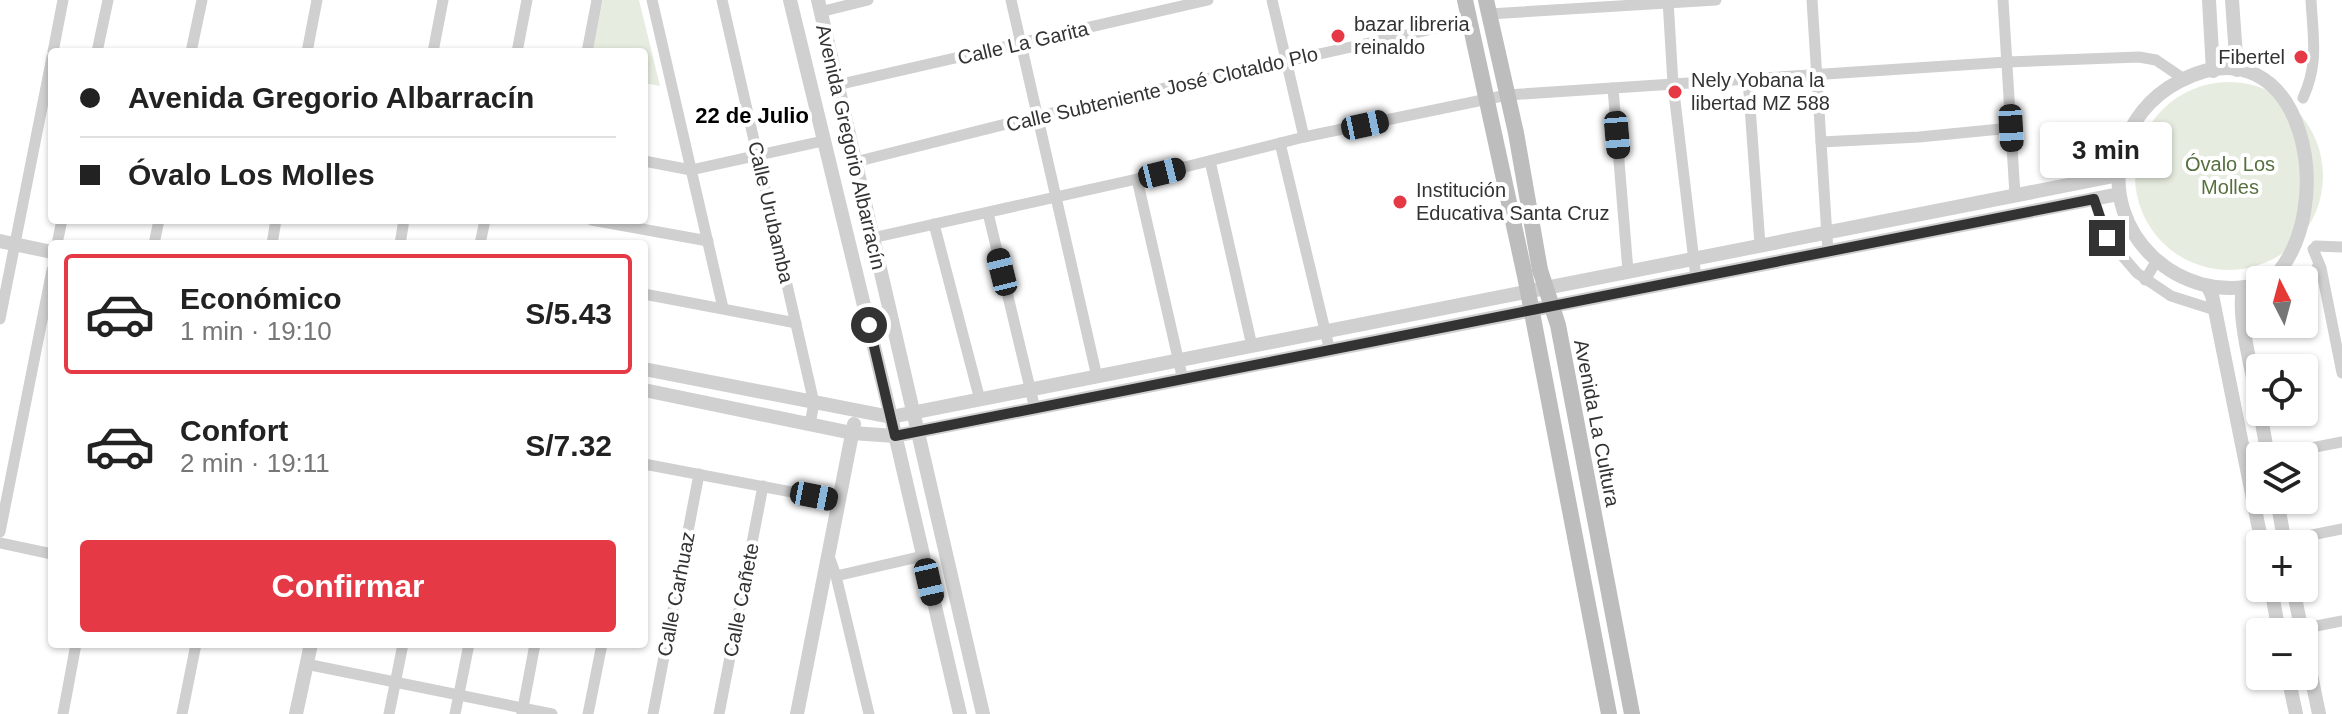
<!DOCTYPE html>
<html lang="es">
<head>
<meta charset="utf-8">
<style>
	:root { --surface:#fff; --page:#f2f2f2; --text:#222; --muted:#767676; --line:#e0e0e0; --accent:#e63946 }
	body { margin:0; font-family:Helvetica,sans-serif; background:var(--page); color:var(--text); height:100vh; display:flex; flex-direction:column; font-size:30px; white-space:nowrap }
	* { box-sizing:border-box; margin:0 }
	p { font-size:26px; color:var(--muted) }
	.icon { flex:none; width:44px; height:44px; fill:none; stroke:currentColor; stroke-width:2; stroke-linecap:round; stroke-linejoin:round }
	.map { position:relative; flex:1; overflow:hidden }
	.side { position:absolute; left:48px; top:240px; width:600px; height:408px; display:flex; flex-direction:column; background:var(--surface); border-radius:8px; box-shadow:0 2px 6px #0004 }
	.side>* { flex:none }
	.guide { position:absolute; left:48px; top:48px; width:600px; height:176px; border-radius:8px; box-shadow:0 2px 6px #0004; display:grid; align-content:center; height:176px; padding:0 32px; background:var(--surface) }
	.needle { width:52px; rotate:354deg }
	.buttons { position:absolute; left:2246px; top:266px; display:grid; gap:16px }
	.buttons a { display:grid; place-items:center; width:72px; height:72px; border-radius:8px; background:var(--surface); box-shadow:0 2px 6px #0004; font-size:40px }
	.end { position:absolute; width:36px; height:36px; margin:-18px; border:10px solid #333; background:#fff; box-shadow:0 0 0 4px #fff }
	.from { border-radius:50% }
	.bubble { position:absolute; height:56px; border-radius:8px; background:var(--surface); box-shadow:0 2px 6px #0004; font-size:26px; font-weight:800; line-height:56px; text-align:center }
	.car { position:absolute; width:24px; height:48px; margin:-24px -12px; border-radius:10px; box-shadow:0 0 6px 2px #0007; background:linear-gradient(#222 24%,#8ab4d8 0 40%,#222 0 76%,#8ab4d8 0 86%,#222 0) }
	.guide b { display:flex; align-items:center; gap:28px; height:76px; font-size:30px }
	.guide b+b { border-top:2px solid var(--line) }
	.guide i { width:20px; height:20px; background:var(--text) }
	ul { padding:14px 0 0; list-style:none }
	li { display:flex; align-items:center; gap:24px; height:120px; margin:0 16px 12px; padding:0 16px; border:4px solid transparent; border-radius:8px }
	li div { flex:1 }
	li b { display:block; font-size:30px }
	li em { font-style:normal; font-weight:800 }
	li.current { border-color:var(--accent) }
	li>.icon { width:72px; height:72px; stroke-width:1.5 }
	.cta { display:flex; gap:16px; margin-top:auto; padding:16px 32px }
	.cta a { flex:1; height:92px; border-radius:8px; background:var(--accent); color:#fff; font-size:32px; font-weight:800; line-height:92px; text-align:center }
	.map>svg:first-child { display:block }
</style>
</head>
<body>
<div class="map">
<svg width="2342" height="714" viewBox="0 0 2342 714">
	<rect width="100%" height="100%" fill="#fff"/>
	<!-- green -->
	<g fill="#e6ecdf">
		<polygon points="603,0 639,0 660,86 644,83 644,52 592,52"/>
		<circle cx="2229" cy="176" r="94"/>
	</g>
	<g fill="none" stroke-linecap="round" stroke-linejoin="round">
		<!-- minor -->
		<g stroke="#d0d0d0" stroke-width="11">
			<polyline points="652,0 723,308"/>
			<polyline points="722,0 814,403 810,424"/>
			<polyline points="1011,0 1097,377"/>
			<polyline points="1272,0 1304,137"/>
			<polyline points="1668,0 1673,84 1696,278"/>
			<polyline points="1812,0 1828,252"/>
			<polyline points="2003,0 2015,195"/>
			<polyline points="820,12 868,0"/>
			<polyline points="1489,14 1716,0"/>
			<polyline points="53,52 63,0"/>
			<polyline points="97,52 108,0"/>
			<polyline points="191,52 202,0"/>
			<polyline points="307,52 317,0"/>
			<polyline points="433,52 443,0"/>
			<polyline points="517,52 527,0"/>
			<polyline points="587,52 597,0"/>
			<polyline points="1748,79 1760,245"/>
			<polyline points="837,85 1208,0"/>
			<polyline points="1613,88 1628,271"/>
			<path d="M2303,98C2319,63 2313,38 2311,0"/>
			<polyline points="1821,142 1919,137 2011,128"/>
			<polyline points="1280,143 1330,351"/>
			<polyline points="644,161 691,170 823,141"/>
			<polyline points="1210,161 1252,346"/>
			<polyline points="855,162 1038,116 1469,21"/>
			<polyline points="1137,179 1183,380"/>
			<polyline points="2094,199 2107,238 2137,273 2171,296 2215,310"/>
			<polyline points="988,213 1035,409"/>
			<polyline points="592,220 708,241"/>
			<polyline points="934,224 980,400"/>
			<polyline points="872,238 1137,179 1304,137 1507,95 2007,62 2139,57 2156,60 2184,79"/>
			<polyline points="57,244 62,220"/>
			<polyline points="154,244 159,220"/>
			<polyline points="272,244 276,220"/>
			<polyline points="400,244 404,220"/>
			<polyline points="480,244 485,220"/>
			<polyline points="2316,246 2342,247"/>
			<polyline points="2313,249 2321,268 2342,373"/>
			<polyline points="2145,280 2156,262"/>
			<polyline points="2304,280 2314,273 2319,264"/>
			<polyline points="644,294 796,323"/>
			<polyline points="2242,309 2260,305"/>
			<polyline points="0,319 52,57"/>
			<polyline points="2269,456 2342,442"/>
			<polyline points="644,464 839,501"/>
			<polyline points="0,532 52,270"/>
			<polyline points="0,543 52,554"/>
			<polyline points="2267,544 2342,529"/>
			<polyline points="829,556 836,576 869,714"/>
			<polyline points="836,576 923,556"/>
			<polyline points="2301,629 2342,621"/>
			<polyline points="306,664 552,714"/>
			<polyline points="522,713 535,644"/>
			<polyline points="63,714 76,644"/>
			<polyline points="182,714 196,644"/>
			<polyline points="389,714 403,644"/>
			<polyline points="455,714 469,644"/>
			<polyline points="588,714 602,644"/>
			<polyline points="653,714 699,474"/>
			<polyline points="719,714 763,486"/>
		</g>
		<!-- tertiary -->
		<g stroke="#d0d0d0" stroke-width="14">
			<polyline points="790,0 891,417 960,714"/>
			<polyline points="818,0 983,714"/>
			<polyline points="2209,0 2213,71"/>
			<polyline points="2232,0 2237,70"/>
			<polyline points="0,241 52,252"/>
			<path d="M2260,284C2180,306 2101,234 2122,152C2130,122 2150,97 2178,82C2305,14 2342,212 2271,280"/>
			<polyline points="2208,287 2212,295 2262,544"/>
			<path d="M2243,288C2237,320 2254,377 2260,411"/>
			<polyline points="644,369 891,417 2119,175"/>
			<polyline points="644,390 852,433 895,436 2119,194"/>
			<polyline points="2260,412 2268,456"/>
			<polyline points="2277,500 2285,544"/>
			<polyline points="2271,588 2279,632"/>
			<polyline points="2293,588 2302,632"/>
			<polyline points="2304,641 2319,714"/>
			<polyline points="2288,676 2296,714"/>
			<polyline points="296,714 311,644"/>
			<polyline points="797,714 854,424"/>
		</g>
		<!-- secondary -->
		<g stroke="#bdbdbd" stroke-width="16">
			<polyline points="1465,0 1525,276 1609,714"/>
			<polyline points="1486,0 1516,133 1540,270 1558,325 1632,714"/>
		</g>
	</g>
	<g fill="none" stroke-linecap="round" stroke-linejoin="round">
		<!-- route -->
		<polyline stroke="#333" stroke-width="10" points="869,325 895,436 2094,199 2107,238"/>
	</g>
	<!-- markers -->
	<g fill="#e63946" stroke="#fff" stroke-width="3">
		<circle cx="1338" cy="36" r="8"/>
		<circle cx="2301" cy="57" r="8"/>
		<circle cx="1675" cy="92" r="8"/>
		<circle cx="1400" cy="202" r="8"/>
	</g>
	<g text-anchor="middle" stroke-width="8" stroke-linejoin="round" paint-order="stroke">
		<!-- poi labels -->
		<g font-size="20" fill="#333" stroke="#fff" text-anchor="start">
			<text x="1354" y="31">bazar libreria<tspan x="1354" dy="23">reinaldo</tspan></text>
			<text x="2285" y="64" text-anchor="end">Fibertel</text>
			<text x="1691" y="87">Nely Yobana la<tspan x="1691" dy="23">libertad MZ 588</tspan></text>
			<text x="1416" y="197">Institución<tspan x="1416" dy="23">Educativa Santa Cruz</tspan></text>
		</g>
		<!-- street labels -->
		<g font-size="20" fill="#333" stroke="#fff">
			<text transform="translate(1023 43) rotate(-13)" y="7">Calle La Garita</text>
			<text transform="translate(1162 89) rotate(-13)" y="7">Calle Subteniente José Clotaldo Plo</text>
			<text transform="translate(851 147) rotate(77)" y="7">Avenida Gregorio Albarracín</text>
			<text transform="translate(771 212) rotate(77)" y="7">Calle Urubamba</text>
			<text transform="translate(1597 423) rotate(79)" y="7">Avenida La Cultura</text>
			<text transform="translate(676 594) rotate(-79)" y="7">Calle Carhuaz</text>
			<text transform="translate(741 600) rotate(-79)" y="7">Calle Cañete</text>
		</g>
		<!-- park labels -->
		<g font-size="20" fill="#56703f" stroke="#fff">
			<text x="2230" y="171">Óvalo Los<tspan x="2230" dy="23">Molles</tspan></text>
		</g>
		<!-- neighbourhood labels -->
		<g font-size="22" font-weight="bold" fill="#000" stroke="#fff">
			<text x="752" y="123">22 de Julio</text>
		</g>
	</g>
</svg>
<div class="buttons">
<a><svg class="needle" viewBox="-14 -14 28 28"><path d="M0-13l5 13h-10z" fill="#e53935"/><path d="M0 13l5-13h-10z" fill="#767676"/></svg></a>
<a><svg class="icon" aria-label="locate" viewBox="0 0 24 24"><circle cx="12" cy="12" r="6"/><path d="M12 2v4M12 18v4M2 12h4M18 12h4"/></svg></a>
<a><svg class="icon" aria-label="layers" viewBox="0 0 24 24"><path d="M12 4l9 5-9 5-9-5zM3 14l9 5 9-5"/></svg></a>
<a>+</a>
<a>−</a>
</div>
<i class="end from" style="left:869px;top:325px"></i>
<i class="end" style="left:2107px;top:238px"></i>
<div class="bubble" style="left:2040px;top:122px;width:132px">3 min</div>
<i class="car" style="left:1365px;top:125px;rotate:78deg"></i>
<i class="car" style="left:2011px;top:128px;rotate:177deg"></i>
<i class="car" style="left:1617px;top:135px;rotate:175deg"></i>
<i class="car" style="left:1162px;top:173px;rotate:76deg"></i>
<i class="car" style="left:1002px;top:272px;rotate:346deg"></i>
<i class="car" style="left:814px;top:496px;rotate:101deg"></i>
<i class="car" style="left:929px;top:582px;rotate:167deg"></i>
<div class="guide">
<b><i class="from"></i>Avenida Gregorio Albarracín</b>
<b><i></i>Óvalo Los Molles</b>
</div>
<section class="side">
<ul>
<li class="current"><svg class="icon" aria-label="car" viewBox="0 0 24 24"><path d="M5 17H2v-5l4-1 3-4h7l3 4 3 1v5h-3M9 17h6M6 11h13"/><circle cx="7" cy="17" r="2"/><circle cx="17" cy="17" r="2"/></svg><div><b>Económico</b><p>1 min · 19:10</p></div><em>S/5.43</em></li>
<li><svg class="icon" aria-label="car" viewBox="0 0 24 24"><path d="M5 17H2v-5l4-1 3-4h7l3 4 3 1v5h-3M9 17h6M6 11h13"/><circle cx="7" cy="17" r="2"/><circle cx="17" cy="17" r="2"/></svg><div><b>Confort</b><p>2 min · 19:11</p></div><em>S/7.32</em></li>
</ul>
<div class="cta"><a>Confirmar</a></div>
</section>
</div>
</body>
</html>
